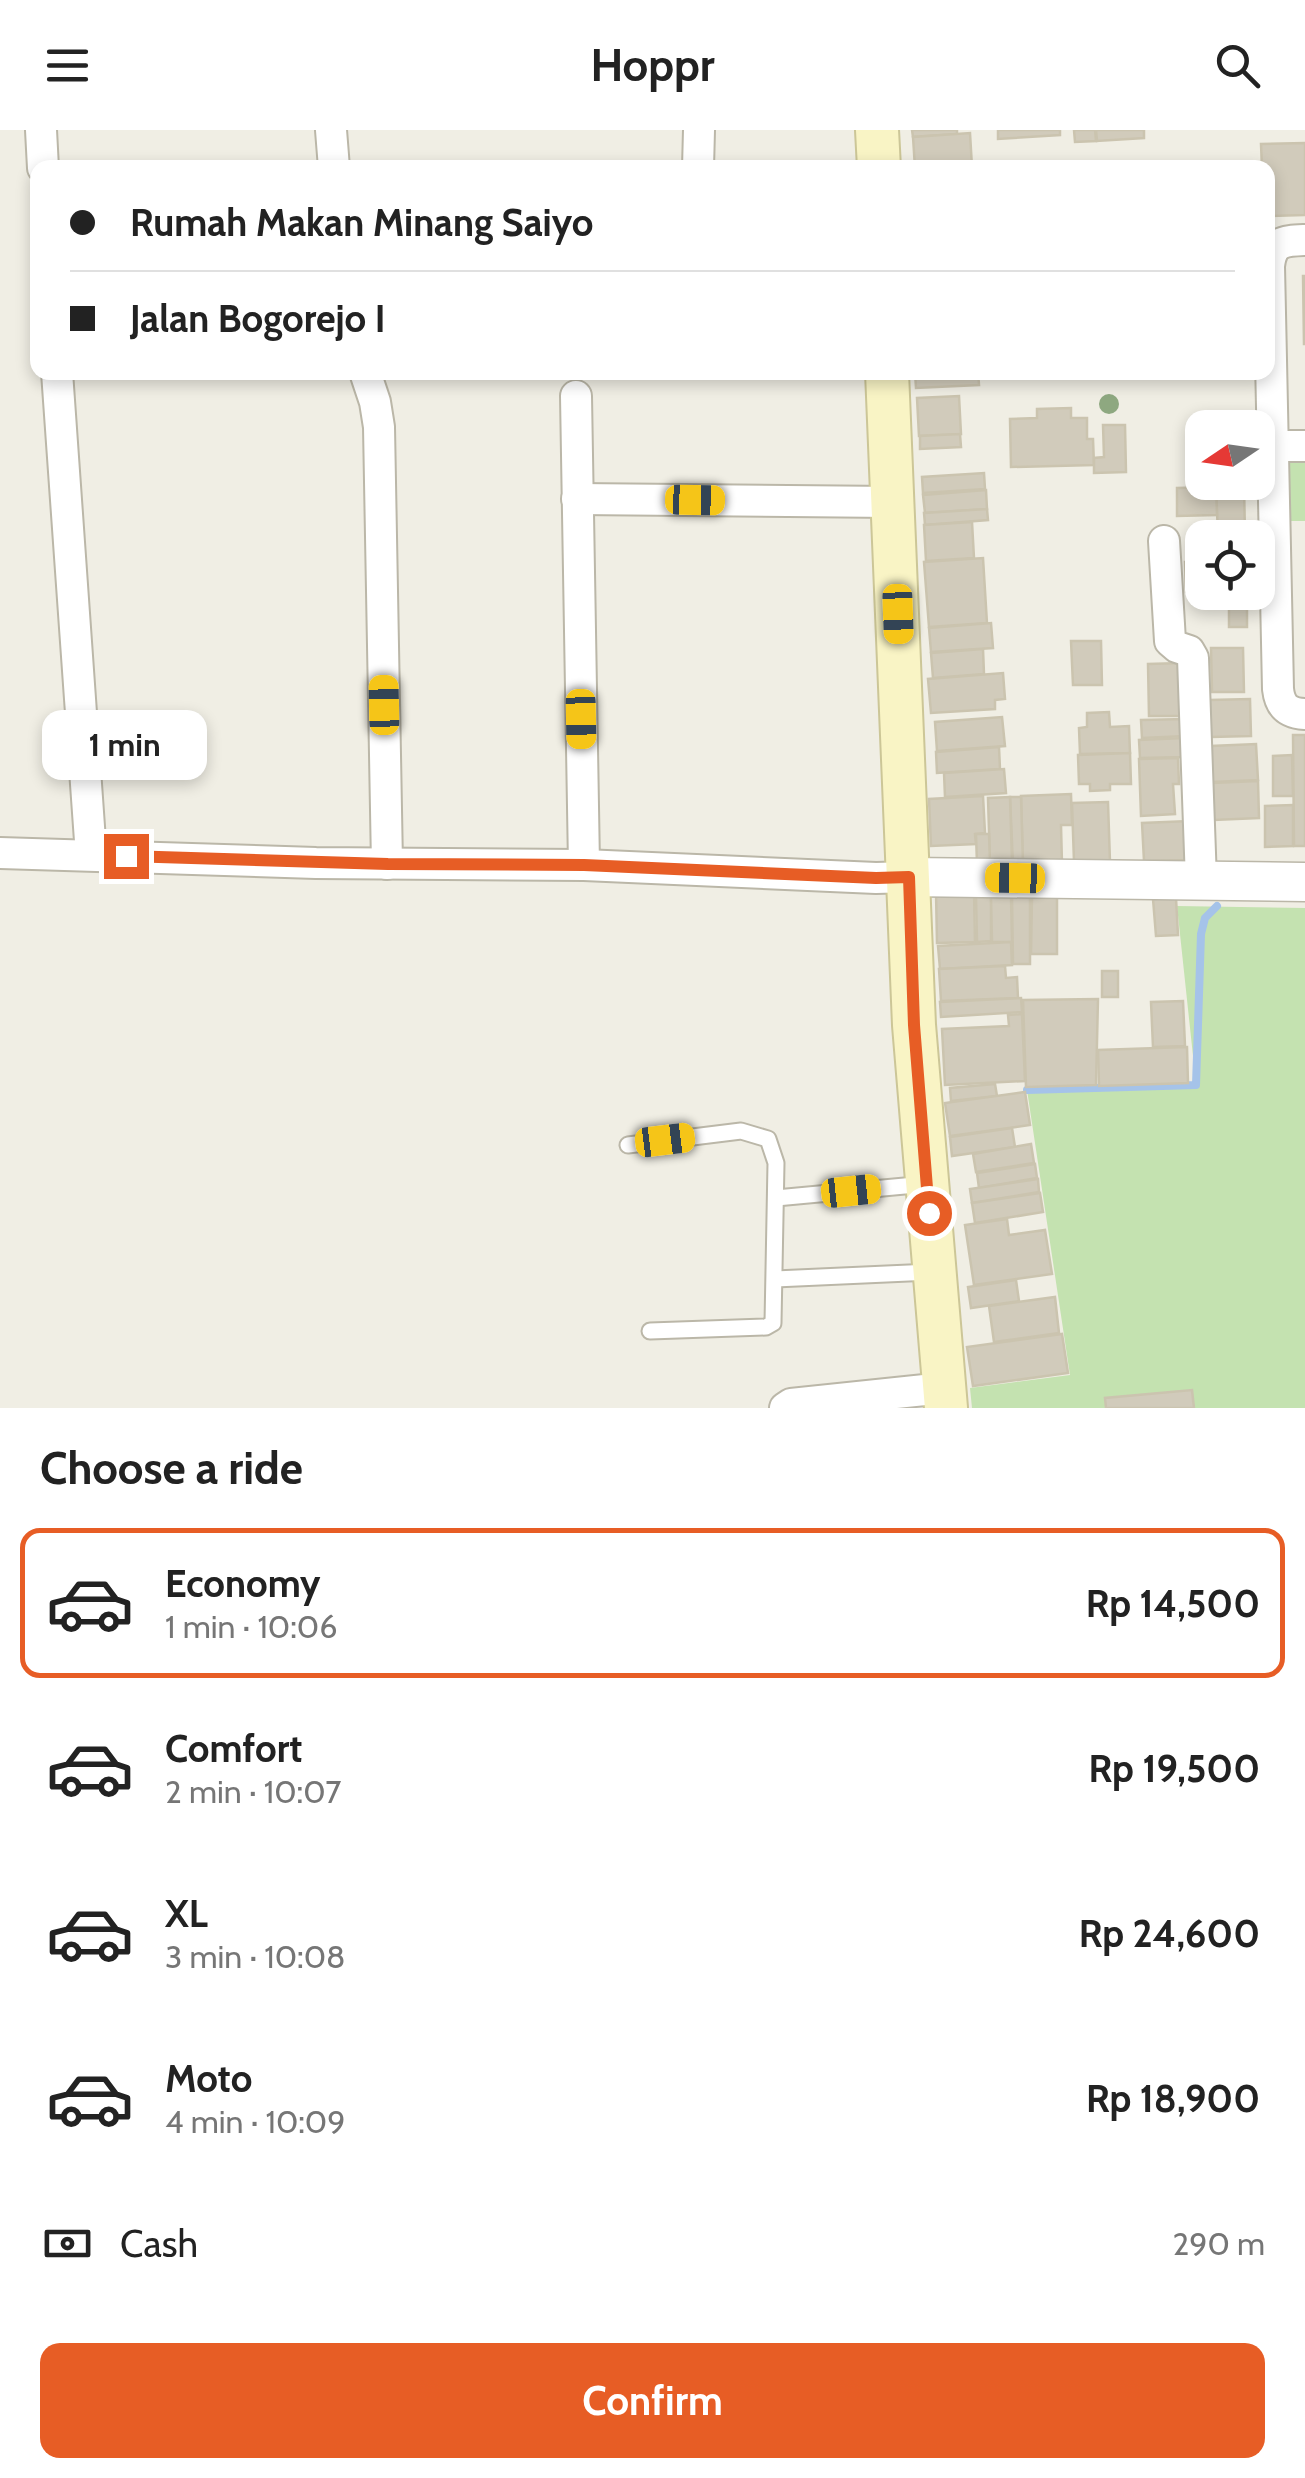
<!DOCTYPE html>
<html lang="en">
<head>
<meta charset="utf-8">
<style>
	:root { --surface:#fff; --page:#f6f6f6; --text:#222; --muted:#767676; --line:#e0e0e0; --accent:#e75d25 }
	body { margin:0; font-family:Cabin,sans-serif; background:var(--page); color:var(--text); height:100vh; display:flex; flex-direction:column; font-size:38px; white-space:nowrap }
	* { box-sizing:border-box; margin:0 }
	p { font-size:32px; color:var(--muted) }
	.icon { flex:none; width:55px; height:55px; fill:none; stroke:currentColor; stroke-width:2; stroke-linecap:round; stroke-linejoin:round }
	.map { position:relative; height:1278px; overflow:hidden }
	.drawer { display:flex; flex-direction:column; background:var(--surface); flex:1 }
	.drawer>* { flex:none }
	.guide { position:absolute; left:30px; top:30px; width:1245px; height:220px; border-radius:20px; box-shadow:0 5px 15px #0003; display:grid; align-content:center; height:220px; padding:0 40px; background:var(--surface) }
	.needle { width:65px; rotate:257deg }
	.buttons { position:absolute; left:1185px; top:280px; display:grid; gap:20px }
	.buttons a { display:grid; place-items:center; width:90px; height:90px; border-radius:20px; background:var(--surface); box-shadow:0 5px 15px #0003; font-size:50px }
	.end { position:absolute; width:45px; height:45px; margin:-22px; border:12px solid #e75d25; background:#fff; box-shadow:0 0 0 5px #fff }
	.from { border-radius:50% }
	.bubble { position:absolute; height:70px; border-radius:20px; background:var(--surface); box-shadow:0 5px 15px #0003; font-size:32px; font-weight:700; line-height:70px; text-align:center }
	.car { position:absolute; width:30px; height:60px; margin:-30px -15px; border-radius:12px; box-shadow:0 0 8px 2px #0007; background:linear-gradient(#f5c518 24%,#345 0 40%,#f5c518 0 76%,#345 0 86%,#f5c518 0) }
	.guide b { display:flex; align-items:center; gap:35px; height:95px; font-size:38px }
	.guide b+b { border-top:2px solid var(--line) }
	.guide i { width:25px; height:25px; background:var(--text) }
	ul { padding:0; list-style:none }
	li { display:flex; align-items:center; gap:30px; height:150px; margin:0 20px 15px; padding:0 20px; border:5px solid transparent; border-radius:20px }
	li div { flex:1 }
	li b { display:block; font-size:38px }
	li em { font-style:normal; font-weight:700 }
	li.active { border-color:var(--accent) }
	li>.icon { width:90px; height:90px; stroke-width:1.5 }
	h2 { padding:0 40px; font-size:45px; line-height:120px }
	.pay { display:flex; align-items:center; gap:25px; height:110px; padding:0 40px; font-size:38px }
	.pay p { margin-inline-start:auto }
	.cta { display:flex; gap:20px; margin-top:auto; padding:20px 40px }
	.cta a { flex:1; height:115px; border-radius:20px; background:var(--accent); color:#fff; font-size:40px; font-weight:700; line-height:115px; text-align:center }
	header { display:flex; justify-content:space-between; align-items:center; height:130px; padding:0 40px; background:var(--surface); font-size:45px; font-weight:700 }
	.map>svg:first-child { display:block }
</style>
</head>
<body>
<header><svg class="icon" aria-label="menu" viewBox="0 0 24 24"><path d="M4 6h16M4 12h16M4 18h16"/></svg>Hoppr<svg class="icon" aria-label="search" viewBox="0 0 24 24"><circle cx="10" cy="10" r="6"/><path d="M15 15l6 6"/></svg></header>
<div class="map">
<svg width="1305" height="1278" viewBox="0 0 1305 1278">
	<rect width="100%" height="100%" fill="#f0eee4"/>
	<!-- green -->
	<g fill="#c4e2b0">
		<rect x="1290" y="330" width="15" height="61"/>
		<polygon points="1177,776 1305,778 1305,1278 972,1278 970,1258 1070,1245 1027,960 1196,954"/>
	</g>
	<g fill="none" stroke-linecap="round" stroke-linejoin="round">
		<!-- stream -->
		<polyline stroke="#a5c3e9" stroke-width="8" points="1027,960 1196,955 1201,804 1205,788 1217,776"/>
	</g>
	<!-- building -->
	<g fill="#d1cbbb" stroke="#cbc4af" stroke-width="2.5">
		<polygon points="912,0 957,0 957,4 913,7"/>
		<polygon points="998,0 1060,0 1060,5 998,9"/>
		<polygon points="1074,0 1095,0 1096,11 1075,12"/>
		<polygon points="1096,0 1144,0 1144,8 1097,11"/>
		<polygon points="970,3 972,37 915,38 913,7"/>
		<polygon points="1305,13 1305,85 1268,86 1268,38 1262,38 1261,14"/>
		<polygon points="1303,146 1305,146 1305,214 1304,214"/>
		<polygon points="915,242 978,242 979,255 916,258"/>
		<polygon points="959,266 961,304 919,306 917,268"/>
		<polygon points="1071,278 1071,288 1087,288 1087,309 1093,309 1094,335 1011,337 1010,289 1037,288 1037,279"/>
		<polygon points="1103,295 1125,295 1126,342 1094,343 1094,328 1104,327"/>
		<polygon points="960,304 961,317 920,319 920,306"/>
		<polygon points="984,343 985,359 923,363 922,347"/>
		<polygon points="1244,356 1245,404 1218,405 1216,357"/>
		<polygon points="1216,357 1217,385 1177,386 1177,358"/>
		<polygon points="986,360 987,379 925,383 923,365"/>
		<polygon points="987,379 988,390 925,395 924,383"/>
		<polygon points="972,392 974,428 926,431 924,395"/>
		<polygon points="983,428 987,493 929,497 924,432"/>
		<polygon points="1185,432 1202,432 1202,462 1186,462"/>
		<polygon points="1231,462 1246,462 1247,474 1231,475"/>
		<polygon points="1247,475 1247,497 1229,497 1229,476"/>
		<polygon points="991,493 993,518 931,522 929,498"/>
		<polygon points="1071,511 1101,511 1102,555 1073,555"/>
		<polygon points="1211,518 1243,518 1244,562 1212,562"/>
		<polygon points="983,519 984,544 933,548 931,523"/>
		<polygon points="1182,533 1183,586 1149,586 1148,534"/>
		<polygon points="1003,543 1005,569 995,570 995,579 931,583 928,549"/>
		<polygon points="1250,569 1251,606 1211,607 1210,570"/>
		<polygon points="1109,582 1110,597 1129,596 1130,623 1080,624 1079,598 1087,597 1087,583"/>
		<polygon points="1002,587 1005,616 937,621 935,592"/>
		<polygon points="1185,589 1186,606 1142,608 1141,590"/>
		<polygon points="1293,605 1305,605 1305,716 1294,716"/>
		<polygon points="1183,608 1183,627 1140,628 1139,610"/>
		<polygon points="1256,614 1258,650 1212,652 1211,616"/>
		<polygon points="999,617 1000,639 937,643 936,622"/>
		<polygon points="1130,623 1131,654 1110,654 1110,660 1090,661 1090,654 1079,654 1078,625"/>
		<polygon points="1292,625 1293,666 1273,666 1273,626"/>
		<polygon points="1178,628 1179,654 1173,654 1175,684 1141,686 1139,629"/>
		<polygon points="1004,639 1006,663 945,667 944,643"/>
		<polygon points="1258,651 1259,688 1214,690 1212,653"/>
		<polygon points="1071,664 1072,695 1061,695 1062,734 1023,735 1021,666"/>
		<polygon points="983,666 985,703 975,704 976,714 931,716 929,669"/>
		<polygon points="1010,667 1021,667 1023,735 1013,735"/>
		<polygon points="1010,667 1012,732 990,733 988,668"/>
		<polygon points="1108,672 1110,732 1074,732 1072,673"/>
		<polygon points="1293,675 1293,716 1265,717 1265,676"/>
		<polygon points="1189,691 1190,730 1144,731 1142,693"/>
		<polygon points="976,704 989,704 990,733 977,734"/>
		<polygon points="974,761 975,812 937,813 936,762"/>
		<polygon points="976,767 991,767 991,811 977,812"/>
		<polygon points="991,767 1011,767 1012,812 992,812"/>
		<polygon points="1012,767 1030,767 1030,834 1013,834"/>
		<polygon points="1032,767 1057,767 1057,824 1031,824"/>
		<polygon points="1176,768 1178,805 1156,806 1153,769"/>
		<polygon points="1011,812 1012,835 940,839 938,816"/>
		<polygon points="1005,836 1006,848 1017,847 1018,868 941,871 939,839"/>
		<rect x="1102" y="841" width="16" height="26"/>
		<polygon points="1021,868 1022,882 941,887 940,872"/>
		<polygon points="1098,869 1096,955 1026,957 1023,870"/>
		<polygon points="1183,871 1185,916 1153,917 1151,872"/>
		<polygon points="1022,884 1025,951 945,955 942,899 1009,896 1008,885"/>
		<polygon points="1187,917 1188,953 1099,956 1098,920"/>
		<polygon points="995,954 997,966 951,971 950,958"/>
		<polygon points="1025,962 1030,995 950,1006 945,973"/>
		<polygon points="1012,998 1015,1017 952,1026 950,1007"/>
		<polygon points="1031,1014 1034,1033 976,1042 973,1024"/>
		<polygon points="1035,1034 1037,1048 979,1058 977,1043"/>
		<polygon points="1038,1049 1039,1062 972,1073 970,1059"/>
		<polygon points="1040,1063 1043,1082 975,1093 972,1073"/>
		<polygon points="1007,1089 1009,1105 1045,1100 1052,1144 974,1155 965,1095"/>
		<polygon points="1016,1150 1019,1171 971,1178 968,1157"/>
		<polygon points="1055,1167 1059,1203 994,1212 989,1176"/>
		<polygon points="1062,1204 1068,1243 973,1256 967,1217"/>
		<polygon points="1192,1260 1194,1278 1106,1278 1105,1268"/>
	</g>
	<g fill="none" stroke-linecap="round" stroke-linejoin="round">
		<defs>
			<g id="service">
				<polyline points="628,1015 741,1001 768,1009 776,1033 773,1193 766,1197 650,1201"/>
				<polyline points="776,1068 926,1054"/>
				<polyline points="775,1149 931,1142"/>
			</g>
			<g id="minor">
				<polyline points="41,0 43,38"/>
				<polyline points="331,0 334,38"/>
				<polyline points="698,38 699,0"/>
				<path d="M1305,110C1283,111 1272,111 1269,136L1278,559C1280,577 1288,583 1305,584"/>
				<polyline points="57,242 91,725"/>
				<polyline points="365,242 375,272 379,297 387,734"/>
				<polyline points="576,266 584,735"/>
				<polyline points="1273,316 1305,316"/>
				<polyline points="577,369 893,372"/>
				<polyline points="1164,411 1170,511 1177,517 1189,521 1193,528 1201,751"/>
				<polyline points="0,723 316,733 584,735 876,748 909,747"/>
				<polyline points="785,1278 791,1274 944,1258"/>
			</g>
			<polyline id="tertiary" points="909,747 1305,752"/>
			<g id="secondary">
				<polyline points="877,0 879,38"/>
				<polyline points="887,242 914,895 946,1278"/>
			</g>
		</defs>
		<!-- service casing -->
		<use href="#service" stroke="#bbb7a8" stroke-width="19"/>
		<!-- minor casing -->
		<use href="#minor" stroke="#bbb7a8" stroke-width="34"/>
		<!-- tertiary casing -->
		<use href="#tertiary" stroke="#bbb7a8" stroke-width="41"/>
		<!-- secondary casing -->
		<use href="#secondary" stroke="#ccc697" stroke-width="46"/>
		<!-- service -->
		<use href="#service" stroke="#fff" stroke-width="15"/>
		<!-- minor -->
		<use href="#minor" stroke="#fff" stroke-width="30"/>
		<!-- tertiary -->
		<use href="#tertiary" stroke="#fff" stroke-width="38"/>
		<!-- secondary -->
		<use href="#secondary" stroke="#f9f4c5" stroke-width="42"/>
	</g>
	<!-- trees -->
	<circle fill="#8ea880" cx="1109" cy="274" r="10"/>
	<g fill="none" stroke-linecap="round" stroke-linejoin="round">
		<!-- route -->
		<polyline stroke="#e75d25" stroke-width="12" points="126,726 388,734 584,735 876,748 909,747 914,895 929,1083"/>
	</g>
</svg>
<div class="buttons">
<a><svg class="needle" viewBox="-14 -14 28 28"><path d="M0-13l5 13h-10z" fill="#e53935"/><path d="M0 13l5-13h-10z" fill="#767676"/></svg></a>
<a><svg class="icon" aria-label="locate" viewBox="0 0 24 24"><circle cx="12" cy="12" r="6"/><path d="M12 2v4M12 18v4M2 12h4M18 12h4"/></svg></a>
</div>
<i class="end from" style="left:929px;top:1083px"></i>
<i class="end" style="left:126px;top:726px"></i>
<div class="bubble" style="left:42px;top:580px;width:165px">1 min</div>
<i class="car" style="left:695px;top:370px;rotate:91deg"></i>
<i class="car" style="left:898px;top:484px;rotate:178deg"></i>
<i class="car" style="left:384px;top:575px;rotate:359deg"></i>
<i class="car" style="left:581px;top:589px;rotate:179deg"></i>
<i class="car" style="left:1015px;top:748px;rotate:271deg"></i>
<i class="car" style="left:665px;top:1010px;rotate:83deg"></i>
<i class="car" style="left:851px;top:1061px;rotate:84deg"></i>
<div class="guide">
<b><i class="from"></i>Rumah Makan Minang Saiyo</b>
<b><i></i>Jalan Bogorejo I</b>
</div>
</div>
<section class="drawer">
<h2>Choose a ride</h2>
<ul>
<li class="active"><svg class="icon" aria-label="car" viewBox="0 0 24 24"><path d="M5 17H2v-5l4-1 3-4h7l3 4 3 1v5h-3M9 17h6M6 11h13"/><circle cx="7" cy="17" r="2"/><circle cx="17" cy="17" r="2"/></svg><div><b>Economy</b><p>1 min · 10:06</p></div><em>Rp 14,500</em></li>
<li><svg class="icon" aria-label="car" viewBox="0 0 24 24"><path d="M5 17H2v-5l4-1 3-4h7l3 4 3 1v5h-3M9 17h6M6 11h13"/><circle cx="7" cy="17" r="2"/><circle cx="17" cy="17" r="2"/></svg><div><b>Comfort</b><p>2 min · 10:07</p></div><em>Rp 19,500</em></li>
<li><svg class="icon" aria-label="car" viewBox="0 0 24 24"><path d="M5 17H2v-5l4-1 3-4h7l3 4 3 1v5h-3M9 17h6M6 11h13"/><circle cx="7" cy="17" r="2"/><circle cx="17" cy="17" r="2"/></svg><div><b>XL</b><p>3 min · 10:08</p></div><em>Rp 24,600</em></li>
<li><svg class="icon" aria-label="car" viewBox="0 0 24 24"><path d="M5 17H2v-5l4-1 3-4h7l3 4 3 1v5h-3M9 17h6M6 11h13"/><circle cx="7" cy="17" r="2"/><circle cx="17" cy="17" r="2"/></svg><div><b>Moto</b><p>4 min · 10:09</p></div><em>Rp 18,900</em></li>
</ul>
<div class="pay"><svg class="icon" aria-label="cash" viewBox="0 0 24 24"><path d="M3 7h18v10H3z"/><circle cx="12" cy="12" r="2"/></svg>Cash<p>290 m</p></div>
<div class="cta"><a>Confirm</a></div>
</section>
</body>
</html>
